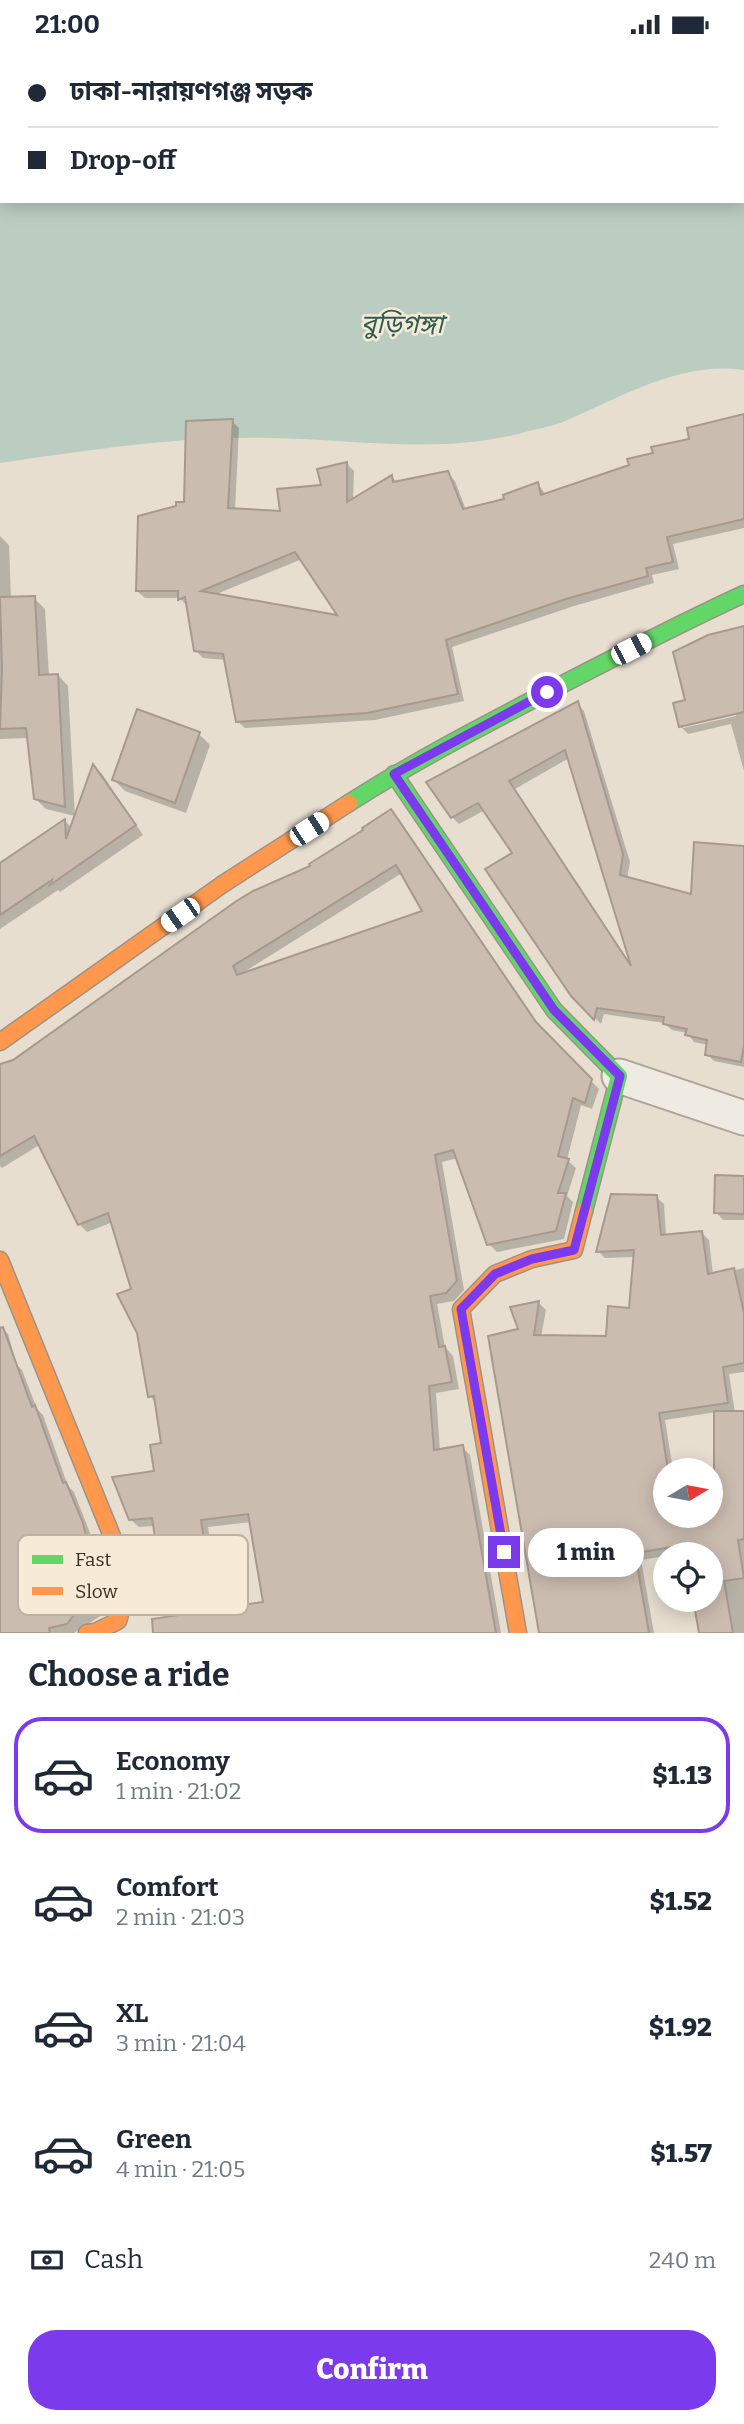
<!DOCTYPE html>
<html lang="en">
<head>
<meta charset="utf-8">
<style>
	:root { --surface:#fff; --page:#f2f2f3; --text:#1f2937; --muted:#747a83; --line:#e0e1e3; --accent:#7c3aed }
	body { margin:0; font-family:Bitter,"Noto Sans Bengali",serif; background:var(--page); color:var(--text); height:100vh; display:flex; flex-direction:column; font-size:26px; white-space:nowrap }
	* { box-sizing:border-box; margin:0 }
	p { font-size:23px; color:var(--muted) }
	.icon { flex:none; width:38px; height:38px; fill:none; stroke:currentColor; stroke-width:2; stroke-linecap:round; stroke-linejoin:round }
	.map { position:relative; height:1584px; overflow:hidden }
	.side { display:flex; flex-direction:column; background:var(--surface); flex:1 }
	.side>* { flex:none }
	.guide { position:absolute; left:0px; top:0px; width:746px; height:154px; box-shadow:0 4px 18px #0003; display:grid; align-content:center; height:154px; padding:0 28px; background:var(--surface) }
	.needle { width:46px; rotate:80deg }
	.controls { position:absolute; left:653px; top:1409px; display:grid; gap:14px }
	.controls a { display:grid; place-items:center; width:70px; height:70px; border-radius:50%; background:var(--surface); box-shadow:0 4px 18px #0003; font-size:35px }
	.end { position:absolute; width:32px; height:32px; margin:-16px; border:9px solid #7c3aed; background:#fff; box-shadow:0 0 0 4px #fff }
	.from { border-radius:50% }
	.bubble { position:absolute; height:49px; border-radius:24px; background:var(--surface); box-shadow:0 4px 18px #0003; font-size:23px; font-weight:800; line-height:49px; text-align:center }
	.car { position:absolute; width:21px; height:42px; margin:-21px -10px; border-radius:9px; box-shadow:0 0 5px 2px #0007; background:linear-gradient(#fff 24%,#345 0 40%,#fff 0 76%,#345 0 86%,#fff 0) }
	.guide b { display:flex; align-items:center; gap:24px; height:66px; font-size:26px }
	.guide b+b { border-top:2px solid var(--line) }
	.guide i { width:18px; height:18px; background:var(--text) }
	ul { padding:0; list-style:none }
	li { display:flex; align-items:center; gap:21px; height:116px; margin:0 14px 10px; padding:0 14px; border:4px solid transparent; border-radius:28px }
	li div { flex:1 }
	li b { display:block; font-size:26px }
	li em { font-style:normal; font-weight:800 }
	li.active { border-color:var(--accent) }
	li>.icon { width:63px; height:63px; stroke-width:1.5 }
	h2 { padding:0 28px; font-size:32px; line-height:84px }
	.pay { display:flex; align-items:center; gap:18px; height:77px; padding:0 28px; font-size:26px }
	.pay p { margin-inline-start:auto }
	.action { display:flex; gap:14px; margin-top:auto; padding:14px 28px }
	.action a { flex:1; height:80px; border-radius:28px; background:var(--accent); color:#fff; font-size:28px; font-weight:800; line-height:80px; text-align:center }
	.status { display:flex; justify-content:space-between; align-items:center; height:49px; padding:0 35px; background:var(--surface); direction:ltr }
	.status svg { height:19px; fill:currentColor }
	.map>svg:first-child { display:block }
</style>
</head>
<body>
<div class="status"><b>21:00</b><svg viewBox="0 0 49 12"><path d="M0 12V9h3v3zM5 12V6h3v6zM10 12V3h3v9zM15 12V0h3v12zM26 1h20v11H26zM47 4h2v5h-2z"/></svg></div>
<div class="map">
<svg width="744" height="1584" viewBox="0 0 744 1584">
	<rect width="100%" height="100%" fill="#e7ded0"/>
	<!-- water -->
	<path fill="#bbccc0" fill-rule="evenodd" d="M0,0H744V321C679,312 620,349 563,373C550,378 536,380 522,384C437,406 355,390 269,389C178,387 90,401 0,414ZM2,2H744V152H2Z"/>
	<!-- shadow -->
	<g fill="#0003" fill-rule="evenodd">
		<path d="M744,367V479L673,495L679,520L652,526L654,534L574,557L452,598L464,652L375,671L245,679L237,672L226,611L203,609L195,601L187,557L180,549H145L137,542L232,372L239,379L235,461L282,464L323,438L347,415L354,422L353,451L392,428L398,434L447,424L455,432L466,461L506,452L538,435L546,446L631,417ZM302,510L341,569L214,546Z"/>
		<polygon points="0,487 9,496 11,550 34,549 45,560 49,627 58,626 68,637 75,767 46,760 35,749 29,689 0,690"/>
		<path d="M744,576V722L731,675L688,685L680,677L687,653L741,580L740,577ZM735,663L736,667L683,679V675Z"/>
		<path d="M577,655L584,662L630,813L627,830L692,847L744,799V1018L714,1012L707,1005L708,996L694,993L687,984L672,981L664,974L604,965L601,975L572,946L514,804L485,761L459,775L452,768ZM569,709L632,917L515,740Z"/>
		<polygon points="199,685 210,696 186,764 125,742 114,731"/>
		<polygon points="94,718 102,725 143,786 60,843 58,841 0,880 0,816 65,772 72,779"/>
		<path d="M391,762L399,770L544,984L599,1040L592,1060L581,1056L567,1111L576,1119L567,1147L573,1153L564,1190L497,1203L489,1195L458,1109L442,1113L464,1241L454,1252L437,1255L445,1298L453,1307L459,1340L436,1344L440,1402L462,1398L470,1406L501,1584H185L178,1552H174L166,1544L155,1477L139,1478L130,1470L156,1423L163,1396L157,1355L150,1347L133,1241L113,1173L87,1183L79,1175L41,1095L2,1119L0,1117V1016L13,1012L313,818ZM402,824L425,863L241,926V925ZM251,1473L265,1554L221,1561L208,1478Z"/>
		<polygon points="744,1128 744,1171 723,1171 716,1163"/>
		<path d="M656,1148L664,1155L666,1187L702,1184L709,1191L713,1226L744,1219V1323L729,1325L735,1364H744V1584H701L710,1550V1505L688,1504L665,1505V1507L641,1511L654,1584H541L520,1282L539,1254L546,1261L541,1288L608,1289L630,1261L635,1208L605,1209L598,1202ZM716,1363V1423L710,1466H665V1421H673L665,1371Z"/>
		<polygon points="0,1277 8,1285 17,1316 22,1321 37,1360 43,1366 68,1437 74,1443 90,1484 108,1562 74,1584 0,1584"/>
	</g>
	<!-- building -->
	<g fill="#cbbcb0" stroke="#a8998f" stroke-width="2" fill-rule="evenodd">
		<path d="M744,365V470L667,488L673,513L646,519L648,527L566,550L446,591L458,645L367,664L236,673L223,605L194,602L185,548L178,551V542H136L138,467L176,457V453H184L186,372L233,370L228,459L280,462L277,440L321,436L317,420L347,413V453L392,426L393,433L448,422L463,460L504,450L503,446L538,433L541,446L629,416L627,410L653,404L651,398L689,390L687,379ZM295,503L337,566L201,542Z"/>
		<polygon points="35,547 39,626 58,625 65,758 34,750 26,679 0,680 2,620 0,548"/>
		<polygon points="744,577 744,663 679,678 673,654 685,651 673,603 708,586"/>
		<path d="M578,652L623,805L620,826L691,845L694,793L744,797V997L741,1013L705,1006L707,991L685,986L687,980L663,975L664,968L597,959L594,971L571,947L485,820L512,804L478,754L451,769L426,733ZM565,701L631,917L509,732Z"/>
		<polygon points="137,660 200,683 175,754 112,731"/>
		<polygon points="93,715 136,776 50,836 52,831 0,866 0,814 65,770 66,790"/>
		<path d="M391,760L536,973L592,1030L585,1054L573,1049L558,1107L569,1110L558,1144H566L556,1182L487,1196L453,1101L435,1106L457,1232L446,1244L430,1247L439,1298L445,1297L452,1333L429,1337L434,1401L463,1396L496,1584H153L152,1570L179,1566L174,1544L164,1545L152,1469L129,1471L112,1428L154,1422L150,1396L161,1394L154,1347L148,1348L137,1284L117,1245L131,1240L108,1164L78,1176L34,1087L0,1107V1015L13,1011L235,853L253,842L310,817L309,815L363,781L362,779ZM396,816L422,862L237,926L233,917ZM248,1465L263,1553L215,1560L201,1471Z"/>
		<polygon points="715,1126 744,1127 744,1165 714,1164"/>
		<polygon points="611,1145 657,1146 661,1186 702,1182 708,1225 734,1219 744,1264 744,1314 723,1318 728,1354 659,1364 668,1421 665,1421 665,1466 710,1466 710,1422 714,1422 714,1362 744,1362 744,1490 738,1491 744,1529 724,1532 733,1584 699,1584 693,1550 710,1550 710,1505 686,1505 685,1496 635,1504 649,1584 539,1584 488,1287 518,1280 510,1258 539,1252 534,1286 606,1287 608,1257 629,1259 634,1201 596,1203"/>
		<polygon points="3,1278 32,1358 35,1356 63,1434 66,1433 83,1474 100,1547 100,1556 74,1566 67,1575 49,1579 50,1584 0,1584 0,1279"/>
	</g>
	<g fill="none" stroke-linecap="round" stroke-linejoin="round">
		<defs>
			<polyline id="street" points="619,1027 744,1069"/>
			<g id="fast">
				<polyline points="394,725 554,961 619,1027 584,1162"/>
				<path d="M349,754C418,710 490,673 563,635C623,604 683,573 744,545"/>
			</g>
			<g id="slow">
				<polyline points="0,993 223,835 349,754"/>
				<polyline points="0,1211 116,1497 123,1555 118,1572 95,1583 87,1584"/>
				<polyline points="518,1584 461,1260 495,1225 532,1210 574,1201 584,1162"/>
			</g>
		</defs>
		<!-- street casing -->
		<use href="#street" stroke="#ada398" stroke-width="37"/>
		<!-- fast casing -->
		<use href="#fast" stroke="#9c9388" stroke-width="19"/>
		<!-- slow casing -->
		<use href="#slow" stroke="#9c9388" stroke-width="19"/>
		<!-- street -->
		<use href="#street" stroke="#efeae2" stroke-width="33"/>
		<!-- fast -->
		<use href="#fast" stroke="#63d668" stroke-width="16"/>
		<!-- slow -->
		<use href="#slow" stroke="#ff974d" stroke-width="16"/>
	</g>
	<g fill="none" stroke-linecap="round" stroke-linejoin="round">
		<!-- route -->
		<polyline stroke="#7c3aed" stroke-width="9" points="504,1503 461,1260 495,1225 532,1210 574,1201 620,1027 554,961 394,725 547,643"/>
	</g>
	<g text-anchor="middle" stroke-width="5" stroke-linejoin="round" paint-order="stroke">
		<!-- water labels -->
		<g font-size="26" font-style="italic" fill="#2e5d55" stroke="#f7ebd7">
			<text x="402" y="284">বুড়িগঙ্গা</text>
		</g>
	</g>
	<!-- legend -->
	<rect x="18" y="1486" width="230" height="80" rx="10" fill="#f7ebd7" stroke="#bfb1a0" stroke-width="2"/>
	<rect x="32" y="1506" width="31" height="9" fill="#63d668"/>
	<rect x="32" y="1538" width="31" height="8" fill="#ff974d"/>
	<g font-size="19" fill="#3d2b1f">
		<text x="75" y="1517">Fast</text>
		<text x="75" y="1549">Slow</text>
	</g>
</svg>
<div class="controls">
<a><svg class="needle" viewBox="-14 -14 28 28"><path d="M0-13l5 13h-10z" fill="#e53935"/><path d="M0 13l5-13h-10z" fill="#747a83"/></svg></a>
<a><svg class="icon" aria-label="locate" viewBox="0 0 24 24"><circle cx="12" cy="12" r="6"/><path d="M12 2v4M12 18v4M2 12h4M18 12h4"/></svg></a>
</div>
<i class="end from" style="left:547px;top:643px"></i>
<i class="end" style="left:504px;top:1503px"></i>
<div class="bubble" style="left:528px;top:1479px;width:116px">1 min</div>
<i class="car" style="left:631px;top:600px;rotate:63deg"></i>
<i class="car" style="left:309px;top:780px;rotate:57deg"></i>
<i class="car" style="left:180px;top:866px;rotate:235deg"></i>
<div class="guide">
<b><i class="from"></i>ঢাকা-নারায়ণগঞ্জ সড়ক</b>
<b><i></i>Drop-off</b>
</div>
</div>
<section class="side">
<h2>Choose a ride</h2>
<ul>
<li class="active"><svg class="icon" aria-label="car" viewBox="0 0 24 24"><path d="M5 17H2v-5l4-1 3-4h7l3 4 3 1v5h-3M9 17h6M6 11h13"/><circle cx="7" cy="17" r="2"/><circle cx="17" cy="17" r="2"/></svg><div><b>Economy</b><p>1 min · 21:02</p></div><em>$1.13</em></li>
<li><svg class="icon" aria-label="car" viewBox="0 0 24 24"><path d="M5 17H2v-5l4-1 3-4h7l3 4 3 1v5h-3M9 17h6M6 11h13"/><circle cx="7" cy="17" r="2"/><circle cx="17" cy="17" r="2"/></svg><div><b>Comfort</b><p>2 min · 21:03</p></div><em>$1.52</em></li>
<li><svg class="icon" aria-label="car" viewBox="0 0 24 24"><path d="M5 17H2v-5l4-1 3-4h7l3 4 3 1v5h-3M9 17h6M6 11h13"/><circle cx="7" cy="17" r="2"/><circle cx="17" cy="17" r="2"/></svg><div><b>XL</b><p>3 min · 21:04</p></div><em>$1.92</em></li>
<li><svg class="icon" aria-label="car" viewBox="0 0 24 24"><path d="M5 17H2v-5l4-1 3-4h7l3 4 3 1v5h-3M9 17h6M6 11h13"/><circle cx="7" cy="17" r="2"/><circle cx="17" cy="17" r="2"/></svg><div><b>Green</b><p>4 min · 21:05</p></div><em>$1.57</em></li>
</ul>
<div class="pay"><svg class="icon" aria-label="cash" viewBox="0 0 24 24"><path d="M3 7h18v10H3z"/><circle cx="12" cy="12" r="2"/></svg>Cash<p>240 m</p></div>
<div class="action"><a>Confirm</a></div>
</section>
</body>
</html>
